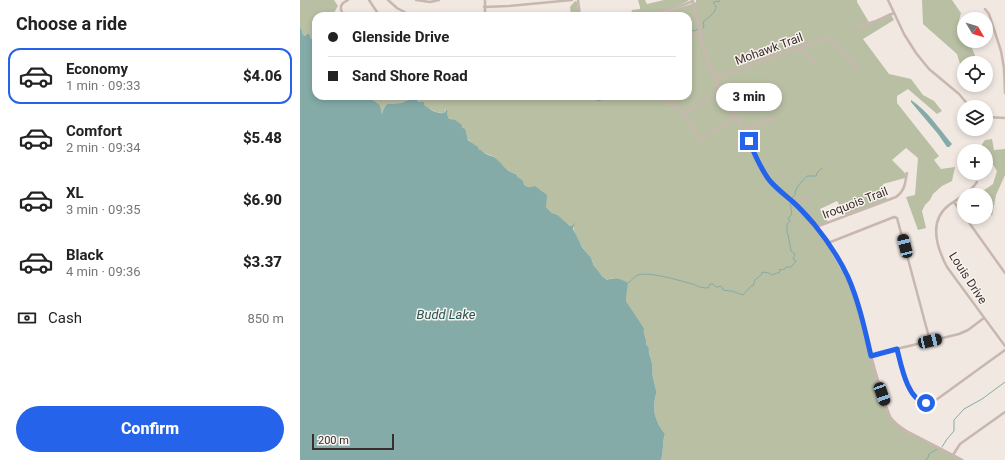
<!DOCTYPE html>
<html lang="en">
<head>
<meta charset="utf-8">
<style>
	:root { --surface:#fff; --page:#f2f2f2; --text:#222; --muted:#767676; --line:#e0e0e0; --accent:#2563eb }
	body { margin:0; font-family:Roboto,sans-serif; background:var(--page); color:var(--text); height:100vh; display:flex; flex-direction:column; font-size:15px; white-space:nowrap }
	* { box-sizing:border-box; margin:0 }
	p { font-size:13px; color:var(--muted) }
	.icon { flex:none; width:22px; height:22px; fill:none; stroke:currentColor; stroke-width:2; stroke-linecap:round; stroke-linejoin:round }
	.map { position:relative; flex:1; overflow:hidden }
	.panel { display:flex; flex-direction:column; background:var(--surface); width:300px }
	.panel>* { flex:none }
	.banner { position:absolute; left:12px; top:12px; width:380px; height:88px; border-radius:12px; box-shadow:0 2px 6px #0003; display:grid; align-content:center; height:88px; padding:0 16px; background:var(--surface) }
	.needle { width:26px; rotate:128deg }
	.tools { position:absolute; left:657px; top:12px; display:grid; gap:8px }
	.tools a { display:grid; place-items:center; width:36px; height:36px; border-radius:50%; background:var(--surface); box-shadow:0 2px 6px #0003; font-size:20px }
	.scale { position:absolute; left:12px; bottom:10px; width:82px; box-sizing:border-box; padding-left:4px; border:2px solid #382e2c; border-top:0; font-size:11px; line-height:14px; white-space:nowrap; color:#382e2c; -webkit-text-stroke:3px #f9f2ee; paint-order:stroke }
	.end { position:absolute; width:18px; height:18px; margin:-9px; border:5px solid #2563eb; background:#fff; box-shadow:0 0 0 2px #fff }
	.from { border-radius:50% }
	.bubble { position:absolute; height:28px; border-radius:14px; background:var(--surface); box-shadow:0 2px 6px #0003; font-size:13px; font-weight:800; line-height:28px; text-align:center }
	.car { position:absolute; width:12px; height:24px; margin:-12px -6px; border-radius:5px; box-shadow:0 0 3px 1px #0007; background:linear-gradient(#222 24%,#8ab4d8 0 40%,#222 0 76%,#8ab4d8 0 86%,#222 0) }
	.banner b { display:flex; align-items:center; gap:14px; height:38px; font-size:15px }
	.banner b+b { border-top:1px solid var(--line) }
	.banner i { width:10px; height:10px; background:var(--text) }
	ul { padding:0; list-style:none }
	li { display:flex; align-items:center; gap:12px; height:56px; margin:0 8px 6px; padding:0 8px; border:2px solid transparent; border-radius:12px }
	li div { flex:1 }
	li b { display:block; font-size:15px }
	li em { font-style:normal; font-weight:800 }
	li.on { border-color:var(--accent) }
	li>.icon { width:36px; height:36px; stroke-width:1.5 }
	h2 { padding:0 16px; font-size:18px; line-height:48px }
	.pay { display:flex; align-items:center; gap:10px; height:44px; padding:0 16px; font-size:15px }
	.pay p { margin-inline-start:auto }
	.button { display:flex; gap:8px; margin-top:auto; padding:8px 16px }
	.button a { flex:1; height:46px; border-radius:24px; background:var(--accent); color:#fff; font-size:16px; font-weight:800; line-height:46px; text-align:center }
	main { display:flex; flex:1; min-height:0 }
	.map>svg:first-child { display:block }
</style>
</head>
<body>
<main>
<section class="panel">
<h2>Choose a ride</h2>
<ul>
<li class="on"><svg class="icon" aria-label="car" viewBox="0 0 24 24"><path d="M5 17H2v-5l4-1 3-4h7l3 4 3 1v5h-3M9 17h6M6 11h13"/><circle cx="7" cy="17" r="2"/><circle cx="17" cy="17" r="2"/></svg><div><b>Economy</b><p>1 min · 09:33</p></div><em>$4.06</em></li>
<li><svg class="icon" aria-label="car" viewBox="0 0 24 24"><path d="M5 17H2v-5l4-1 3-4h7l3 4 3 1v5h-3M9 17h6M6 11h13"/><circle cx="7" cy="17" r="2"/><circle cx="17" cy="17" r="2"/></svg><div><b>Comfort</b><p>2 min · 09:34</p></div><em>$5.48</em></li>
<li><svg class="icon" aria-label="car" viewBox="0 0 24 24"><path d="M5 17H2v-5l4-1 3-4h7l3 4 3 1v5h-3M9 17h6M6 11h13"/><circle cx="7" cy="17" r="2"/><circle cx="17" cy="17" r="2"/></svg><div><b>XL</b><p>3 min · 09:35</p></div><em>$6.90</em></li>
<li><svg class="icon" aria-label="car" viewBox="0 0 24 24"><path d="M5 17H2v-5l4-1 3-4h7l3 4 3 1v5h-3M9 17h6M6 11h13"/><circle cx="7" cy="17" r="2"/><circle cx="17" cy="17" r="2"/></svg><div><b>Black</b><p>4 min · 09:36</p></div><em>$3.37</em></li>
</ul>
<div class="pay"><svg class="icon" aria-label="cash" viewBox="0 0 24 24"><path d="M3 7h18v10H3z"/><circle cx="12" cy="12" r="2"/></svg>Cash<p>850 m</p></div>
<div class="button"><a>Confirm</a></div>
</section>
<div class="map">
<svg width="705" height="460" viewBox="0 0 705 460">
	<rect width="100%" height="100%" fill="#f1e8e2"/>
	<!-- green -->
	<g fill="#b9bfa3">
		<polygon points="0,0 34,0 38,6 32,16 16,16 16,38 11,39 9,35 7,34 5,36 3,35 1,28 0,27"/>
		<path d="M338,0H345L347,4L364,0H389C383,6 351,15 341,16C338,16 335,16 332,16L331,13L332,10L340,9V7Z"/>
		<path d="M396,0H557V2L570,24L590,13L594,20L563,39L589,74L611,79L623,95L634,101L642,111L637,114L608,89L597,96V103L639,156L634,160L641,169L655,167L652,181L642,186L633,194L630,200L625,205L622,211L626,228L618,230L606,197L615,195L618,158L606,148L592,160L606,174L605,178L583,184L587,200L545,215L537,201L520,209L528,222L517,228L552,288L590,417L604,430L660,460H361C364,451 362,442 365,434C360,428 357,422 355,415C354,413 354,401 355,399C355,396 357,394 356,390C355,386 354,382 353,378C352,373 353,368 352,363C351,357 348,355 349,348L346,344C347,336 343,336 344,328L326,301L319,280L312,278L307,280C302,276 297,272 294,266C293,263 292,260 290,257C283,247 272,236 274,223L272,227L270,226L258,215L252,213L246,207L242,191L232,187H226L216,174L211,172L205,168L194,157L185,153L184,154L181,150H179C177,145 171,143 168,139C165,134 165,129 161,125C157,121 152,121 148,117V114L146,109L144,113C136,114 122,105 116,99L117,96L101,103L87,104L84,108L82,114L80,105L73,100L70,96H388V16H351L392,4L396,2Z"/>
		<polygon points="622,0 652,0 661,13 657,28 664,37 664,41 667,41 671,46 678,63 664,63 664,77 657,54 623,24"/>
		<polygon points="275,1 277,2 279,16 271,16 270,7"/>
		<polygon points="692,139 694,150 705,149 705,175 696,195 692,216 686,207 686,195 677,195 693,184 697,171 690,160 686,159 686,151 678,151 678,150 685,140"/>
	</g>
	<!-- water -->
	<g fill="#84aba8">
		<path d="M0,27L1,28L3,35L5,36L7,34H9L11,39L16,38V96H70L73,100L80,105L82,114L84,108L87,104L101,103L117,96L116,99L119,102H124V105C130,109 136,114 144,113L147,109L148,117L150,119L155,120L162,125V127L165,129L168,140L178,147L179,150H181L184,153C188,155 191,156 194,157C203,164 204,170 216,174L218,177L223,181C224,188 230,188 235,186L247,195L246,207L252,213L258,215L270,226H272L275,222L273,229L282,247L291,258L294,266L302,276L307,280C314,277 322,279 328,283L326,297V301L344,328C343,336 347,336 346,344L349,348C348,355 351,357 352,363C353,368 352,373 353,378C354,382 355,386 356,390C357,394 355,396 355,399C354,401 354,413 355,415C357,422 360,428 365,434C362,442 364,451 361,460H0Z"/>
		<path d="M611,100C628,111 639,129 652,144L649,147H647L638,134L611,102Z"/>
	</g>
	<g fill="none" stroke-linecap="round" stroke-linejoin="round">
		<!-- stream -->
		<g stroke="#84aba8" stroke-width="1">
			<path d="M403,28L404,25L403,23L404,21C409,17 416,13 416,6L413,3L414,2L417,1L419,2L420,0"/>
			<polyline points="388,33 391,30 395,31 398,29"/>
			<polyline points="279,96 283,98 287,96"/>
			<polyline points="292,96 298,101 303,99 304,96"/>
			<path d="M492,198L495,195C495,187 501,183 507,176H516L517,173L522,168"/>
			<path d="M328,283C331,281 334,277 338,275C350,271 380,281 393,284C398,287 403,288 408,288L410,284H413L416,287H418L421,286L422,287L423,290L430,291H432L443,295L451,286H453L455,280L462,274V272L469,273L472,275L480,272L479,270L485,269L486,267H491L496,261L493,259L495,254L491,251L488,234L487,233V224L490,221L488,218C494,215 491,209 490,204"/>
			<polyline points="642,447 647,439 654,431 654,420 664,409 682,399 705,382"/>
			<polyline points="625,460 628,458 629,454 637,449"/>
		</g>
		<!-- minor -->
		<g stroke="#c8b7af" stroke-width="2.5">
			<polyline points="69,0 77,12 82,16"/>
			<polyline points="88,0 97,8 112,16"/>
			<polyline points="116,0 130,2 139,0"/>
			<polyline points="278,0 280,16"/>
			<polyline points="588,0 604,34 616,53 629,69 659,94 670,107"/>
			<polyline points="184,7 209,6 272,0"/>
			<polyline points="685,9 689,14 701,51 704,68 705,93"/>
			<polyline points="44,16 41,10 41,6 43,3 48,0"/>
			<polyline points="185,16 185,0"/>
			<polyline points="345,16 381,6 393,1"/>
			<polyline points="557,27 576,21 594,13"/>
			<polyline points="388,36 401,34"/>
			<polyline points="500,47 514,63"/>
			<polyline points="415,78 526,38 530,38 532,40 547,57 558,68"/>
			<polyline points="358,96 384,113 390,122 399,140 436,117"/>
			<polyline points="430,104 435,101 480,86"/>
			<polyline points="384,113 421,91"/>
			<polyline points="686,117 705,118"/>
			<polyline points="443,130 474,118"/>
			<path d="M677,182C671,192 659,198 649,205C628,221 637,248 647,267L705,346"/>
			<polyline points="654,202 664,216"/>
			<polyline points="495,204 508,198"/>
			<polyline points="665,217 705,273"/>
			<path d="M516,227L596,197C605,191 605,183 607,173"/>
			<polyline points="528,243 594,217 597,218 630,341"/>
			<path d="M597,349C601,365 610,415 636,400L705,350"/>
			<polyline points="571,356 588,351 659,334 668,330 684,318"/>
			<polyline points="653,455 660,444 705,412"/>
		</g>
		<!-- tertiary -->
		<path stroke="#c8b7af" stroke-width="3" d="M392,0C399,18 400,37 406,56C414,82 430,105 443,129C451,144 457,163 467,177C476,190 489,198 500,209C522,231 541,259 553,289C565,321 569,356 580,388C583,398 586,408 590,417C594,423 600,427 606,431L662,460"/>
	</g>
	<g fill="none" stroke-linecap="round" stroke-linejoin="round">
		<!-- route -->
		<path stroke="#2563eb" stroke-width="5" d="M449,141C455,155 461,170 470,181C477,189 485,195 493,202C500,208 507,216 514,224C527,240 539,258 548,277C559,302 565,330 571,356L597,349C601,364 607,400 626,403"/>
	</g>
	<g text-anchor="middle" stroke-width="3" stroke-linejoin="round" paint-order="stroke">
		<!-- street labels -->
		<g font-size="12" fill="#382e2c" stroke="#f9f2ee">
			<text transform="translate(469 49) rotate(-20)" y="4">Mohawk Trail</text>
			<text transform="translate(555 203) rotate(-21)" y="4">Iroquois Trail</text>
			<text transform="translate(668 278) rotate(57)" y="4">Louis Drive</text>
		</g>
		<!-- water labels -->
		<g font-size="13" font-style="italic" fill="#265552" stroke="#f9f2ee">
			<text x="146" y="319">Budd Lake</text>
		</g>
	</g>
</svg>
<div class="tools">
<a><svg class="needle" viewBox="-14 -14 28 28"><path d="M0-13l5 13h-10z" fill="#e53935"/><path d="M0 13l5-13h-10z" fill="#767676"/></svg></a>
<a><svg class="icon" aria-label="locate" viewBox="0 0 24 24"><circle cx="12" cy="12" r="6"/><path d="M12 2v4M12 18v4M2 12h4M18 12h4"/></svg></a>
<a><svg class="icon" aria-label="layers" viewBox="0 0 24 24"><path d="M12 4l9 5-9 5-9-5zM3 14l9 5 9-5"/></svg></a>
<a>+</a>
<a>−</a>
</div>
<div class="scale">200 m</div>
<i class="end from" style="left:626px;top:403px"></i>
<i class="end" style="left:449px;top:141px"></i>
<div class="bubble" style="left:416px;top:83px;width:66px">3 min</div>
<i class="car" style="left:605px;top:246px;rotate:346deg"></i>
<i class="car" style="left:630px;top:341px;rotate:77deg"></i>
<i class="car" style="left:582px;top:394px;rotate:160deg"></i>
<div class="banner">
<b><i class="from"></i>Glenside Drive</b>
<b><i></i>Sand Shore Road</b>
</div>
</div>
</main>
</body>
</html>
